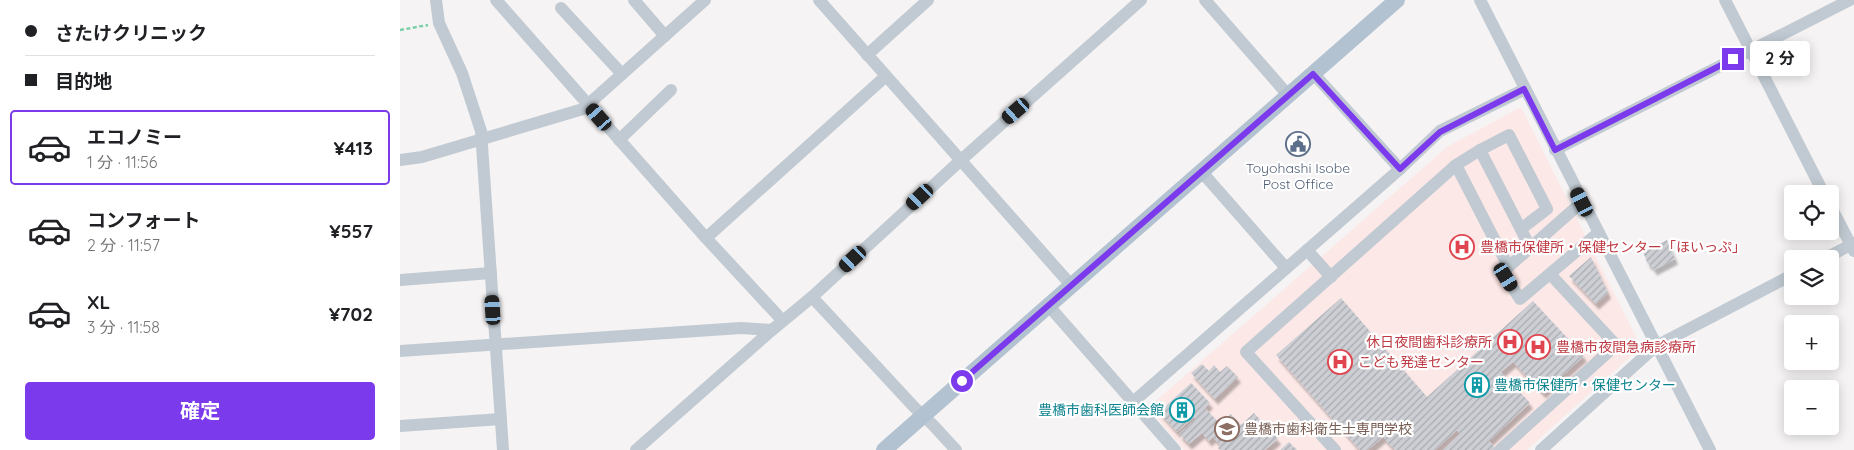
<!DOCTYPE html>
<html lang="ja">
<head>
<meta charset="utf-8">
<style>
	:root { --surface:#fff; --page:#f6f6f6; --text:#202124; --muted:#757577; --line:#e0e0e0; --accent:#7c3aed }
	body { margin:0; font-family:Quicksand,"Noto Sans JP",sans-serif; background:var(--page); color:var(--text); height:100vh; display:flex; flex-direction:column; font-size:19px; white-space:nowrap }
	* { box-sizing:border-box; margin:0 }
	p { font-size:16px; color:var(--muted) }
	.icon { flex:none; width:28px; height:28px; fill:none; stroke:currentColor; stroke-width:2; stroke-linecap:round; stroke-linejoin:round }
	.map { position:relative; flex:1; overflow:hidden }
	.panel { display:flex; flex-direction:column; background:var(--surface); width:400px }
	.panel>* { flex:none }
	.banner { display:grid; align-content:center; height:110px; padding:0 25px; background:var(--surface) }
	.controls { position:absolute; left:1384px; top:185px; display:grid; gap:10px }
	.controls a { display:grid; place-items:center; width:55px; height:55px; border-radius:5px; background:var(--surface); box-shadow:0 2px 12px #0003; font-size:25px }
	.end { position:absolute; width:22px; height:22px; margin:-11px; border:6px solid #7c3aed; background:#fff; box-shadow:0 0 0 2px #fff }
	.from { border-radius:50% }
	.bubble { position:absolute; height:35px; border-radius:5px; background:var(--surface); box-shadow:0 2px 12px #0003; font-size:16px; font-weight:700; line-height:35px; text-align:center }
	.car { position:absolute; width:15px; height:30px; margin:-15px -8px; border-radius:6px; box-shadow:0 0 4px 1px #0007; background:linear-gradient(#222 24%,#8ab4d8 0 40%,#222 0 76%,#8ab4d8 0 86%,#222 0) }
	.banner b { display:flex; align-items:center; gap:18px; height:48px; font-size:19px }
	.banner b+b { border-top:1px solid var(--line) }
	.banner i { width:12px; height:12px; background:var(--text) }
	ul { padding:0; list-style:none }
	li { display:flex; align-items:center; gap:15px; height:75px; margin:0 10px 8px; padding:0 15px; border:2px solid transparent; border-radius:5px }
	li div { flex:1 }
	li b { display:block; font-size:19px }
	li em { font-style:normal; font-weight:700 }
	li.selected { border-color:var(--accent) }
	li>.icon { width:45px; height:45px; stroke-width:1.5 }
	.primary-button { display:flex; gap:10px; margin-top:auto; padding:10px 25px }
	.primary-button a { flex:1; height:58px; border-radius:5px; background:var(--accent); color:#fff; font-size:20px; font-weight:700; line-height:58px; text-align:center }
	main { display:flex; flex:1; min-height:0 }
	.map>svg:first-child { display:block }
</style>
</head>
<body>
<main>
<section class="panel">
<div class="banner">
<b><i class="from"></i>さたけクリニック</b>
<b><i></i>目的地</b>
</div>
<ul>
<li class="selected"><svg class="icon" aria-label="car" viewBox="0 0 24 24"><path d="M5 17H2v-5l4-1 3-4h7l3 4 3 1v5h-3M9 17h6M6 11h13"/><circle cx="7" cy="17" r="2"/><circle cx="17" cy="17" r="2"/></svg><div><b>エコノミー</b><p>1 分 · 11:56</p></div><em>¥413</em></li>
<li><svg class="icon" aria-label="car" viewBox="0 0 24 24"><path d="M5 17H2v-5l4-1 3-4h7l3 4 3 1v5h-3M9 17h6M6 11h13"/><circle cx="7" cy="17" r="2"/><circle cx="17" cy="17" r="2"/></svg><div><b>コンフォート</b><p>2 分 · 11:57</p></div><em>¥557</em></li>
<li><svg class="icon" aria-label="car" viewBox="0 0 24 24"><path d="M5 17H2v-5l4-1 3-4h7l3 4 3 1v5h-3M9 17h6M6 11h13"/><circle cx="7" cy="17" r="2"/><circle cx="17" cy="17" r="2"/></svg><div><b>XL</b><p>3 分 · 11:58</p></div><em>¥702</em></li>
</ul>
<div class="primary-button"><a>確定</a></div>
</section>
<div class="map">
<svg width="1454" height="450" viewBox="0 0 1454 450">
	<defs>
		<pattern id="building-hatch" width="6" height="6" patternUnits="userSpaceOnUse" patternTransform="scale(1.25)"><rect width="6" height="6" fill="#cdcfd5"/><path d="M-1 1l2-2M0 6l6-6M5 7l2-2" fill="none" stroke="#a8abb0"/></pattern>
		<filter id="shadow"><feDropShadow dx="3" dy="5.5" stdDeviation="1" flood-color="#0004"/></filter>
	</defs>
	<rect width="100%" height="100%" fill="#f5f3f3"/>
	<!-- medical -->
	<polygon fill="#fce8e6" points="1121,107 1241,347 1127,450 784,450 748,408 1047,147"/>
	<!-- building -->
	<g fill="url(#building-hatch)" filter="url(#shadow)">
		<polygon points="1267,240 1275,259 1254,270 1251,265 1248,264 1243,252"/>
		<polygon points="1191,257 1208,293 1196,304 1169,276"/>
		<polygon points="941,298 1027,397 1133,301 1184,356 1143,393 1113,362 1101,372 1130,403 1089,441 1096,449 1095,450 1043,450 1060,434 1057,430 1035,450 995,450 983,437 968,450 960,450 876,355"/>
		<polygon points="802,364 809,371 814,365 820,372 827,366 838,377 815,399 791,373"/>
		<polygon points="791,383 810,403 805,408 820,424 831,414 841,425 854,413 878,439 865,450 820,450 818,448 821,446 813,437 809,441 802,433 789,444 779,434 796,419 794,417 777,432 759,412"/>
		<polygon points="889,442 897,450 880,450"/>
	</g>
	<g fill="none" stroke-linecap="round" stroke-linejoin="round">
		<!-- path -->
		<polyline stroke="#7ad0a6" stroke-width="2.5" stroke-dasharray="4 2.5" stroke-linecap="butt" points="0,30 28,25"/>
		<!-- minor -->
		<g stroke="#c1cad2" stroke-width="12">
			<polyline points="36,0 39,23 62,73 81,131 103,450"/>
			<polyline points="96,0 306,238 382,320"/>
			<polyline points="234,0 265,36"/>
			<polyline points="419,0 671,285"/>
			<polyline points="805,0 888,95"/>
			<polyline points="1080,0 1310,450"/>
			<polyline points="1325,0 1424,194"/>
			<polyline points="161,8 222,74"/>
			<polyline points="467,55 528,0"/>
			<polyline points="913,73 1000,169"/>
			<polyline points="219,140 271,90"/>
			<polyline points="1080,150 1109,135 1147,209 1121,229"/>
			<polyline points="1155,150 1450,0"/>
			<polyline points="0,160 22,157 183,109 305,0"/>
			<polyline points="1056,165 1080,150 1130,247"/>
			<polyline points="801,171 886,268"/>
			<polyline points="1182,202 1106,269 1106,277 1120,299 1198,233"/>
			<polyline points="1430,205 1454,251"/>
			<polyline points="306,238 486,76"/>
			<polyline points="907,250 931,277"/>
			<polyline points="1424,259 1454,243"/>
			<polyline points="0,280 91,273"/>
			<polyline points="412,297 515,408 533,425 556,450"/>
			<polyline points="648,305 775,450"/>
			<polyline points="0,351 341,328 372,330 412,297 561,160 741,0"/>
			<polyline points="733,402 1000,169 1040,131 1125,89"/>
			<polyline points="0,426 101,419"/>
			<polyline points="236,450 372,330"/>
			<polyline points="935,450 846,352 1056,165 1108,266"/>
			<polyline points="1100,450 1216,345 1150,274"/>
			<polyline points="1141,450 1256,346 1392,275"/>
		</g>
		<!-- major -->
		<polyline stroke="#b3c2d1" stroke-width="16" points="484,450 997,0"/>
	</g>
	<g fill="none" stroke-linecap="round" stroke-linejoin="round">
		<!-- route -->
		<polyline stroke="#7c3aed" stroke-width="6" points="562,381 913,74 1000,169 1040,132 1124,89 1155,150 1333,59"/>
	</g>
	<!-- icons -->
	<defs>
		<symbol id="civic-ring" viewBox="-11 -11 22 22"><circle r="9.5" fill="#fff" stroke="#5c6f8a" stroke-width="1.5"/><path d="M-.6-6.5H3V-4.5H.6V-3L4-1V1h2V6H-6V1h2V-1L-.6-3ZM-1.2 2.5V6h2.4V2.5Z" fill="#5c6f8a"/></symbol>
		<symbol id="hospital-ring" viewBox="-11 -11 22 22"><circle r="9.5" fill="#fff" stroke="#e0444e" stroke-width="1.5"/><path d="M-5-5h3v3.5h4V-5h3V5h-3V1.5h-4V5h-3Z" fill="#e0444e"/></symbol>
		<symbol id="building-ring" viewBox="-11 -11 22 22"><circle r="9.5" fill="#fff" stroke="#0f9aa8" stroke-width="1.5"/><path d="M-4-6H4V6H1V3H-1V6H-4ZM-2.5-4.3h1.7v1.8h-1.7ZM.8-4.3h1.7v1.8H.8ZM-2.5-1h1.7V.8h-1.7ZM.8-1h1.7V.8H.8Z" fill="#0f9aa8"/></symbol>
		<symbol id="university-ring" viewBox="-11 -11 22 22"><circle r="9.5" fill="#fff" stroke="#8d6e63" stroke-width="1.5"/><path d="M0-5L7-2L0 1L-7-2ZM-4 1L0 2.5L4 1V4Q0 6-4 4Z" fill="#8d6e63"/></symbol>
	</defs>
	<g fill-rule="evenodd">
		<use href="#civic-ring" x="884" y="130" width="28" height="28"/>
		<use href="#hospital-ring" x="1048" y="233" width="28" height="28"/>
		<use href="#hospital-ring" x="1096" y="328" width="28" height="28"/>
		<use href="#hospital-ring" x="1124" y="333" width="28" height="28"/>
		<use href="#hospital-ring" x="926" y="348" width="28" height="28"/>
		<use href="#building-ring" x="1063" y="371" width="28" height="28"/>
		<use href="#building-ring" x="768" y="396" width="28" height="28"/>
		<use href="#university-ring" x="813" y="415" width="28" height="28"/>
	</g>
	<g text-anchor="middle" stroke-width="4.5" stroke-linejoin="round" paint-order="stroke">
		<!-- service labels -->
		<g font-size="14" fill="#4e5e75" stroke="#fff">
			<text x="898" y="173">Toyohashi Isobe<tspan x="898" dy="16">Post Office</tspan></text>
		</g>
		<!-- health labels -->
		<g font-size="14" fill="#be3a42" stroke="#fff" text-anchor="start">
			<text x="1080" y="252">豊橋市保健所・保健センター「ほいっぷ」</text>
			<text x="1092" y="347" text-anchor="end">休日夜間歯科診療所</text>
			<text x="1156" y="352">豊橋市夜間急病診療所</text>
			<text x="958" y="367">こども発達センター</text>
		</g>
		<!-- culture labels -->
		<g font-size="14" fill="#0d838f" stroke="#fff" text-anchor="start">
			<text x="1094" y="390">豊橋市保健所・保健センター</text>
			<text x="764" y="415" text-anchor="end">豊橋市歯科医師会館</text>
		</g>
		<!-- education labels -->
		<g font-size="14" fill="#785e54" stroke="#fff" text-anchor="start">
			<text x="844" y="434">豊橋市歯科衛生士専門学校</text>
		</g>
	</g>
</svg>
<div class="controls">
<a><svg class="icon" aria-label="locate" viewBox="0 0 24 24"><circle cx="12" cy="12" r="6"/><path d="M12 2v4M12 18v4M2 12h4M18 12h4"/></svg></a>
<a><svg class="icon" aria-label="layers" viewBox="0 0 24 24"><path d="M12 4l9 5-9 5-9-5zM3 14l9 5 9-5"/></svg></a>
<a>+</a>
<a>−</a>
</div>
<i class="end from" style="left:562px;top:381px"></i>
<i class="end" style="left:1333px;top:59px"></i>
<div class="bubble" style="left:1350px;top:41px;width:60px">2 分</div>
<i class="car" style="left:616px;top:111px;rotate:229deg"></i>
<i class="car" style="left:199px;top:117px;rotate:319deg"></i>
<i class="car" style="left:520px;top:197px;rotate:227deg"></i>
<i class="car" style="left:1182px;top:202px;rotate:333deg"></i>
<i class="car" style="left:453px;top:259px;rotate:227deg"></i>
<i class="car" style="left:1106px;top:277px;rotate:148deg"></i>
<i class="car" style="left:93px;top:310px;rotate:356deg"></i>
</div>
</main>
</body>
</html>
